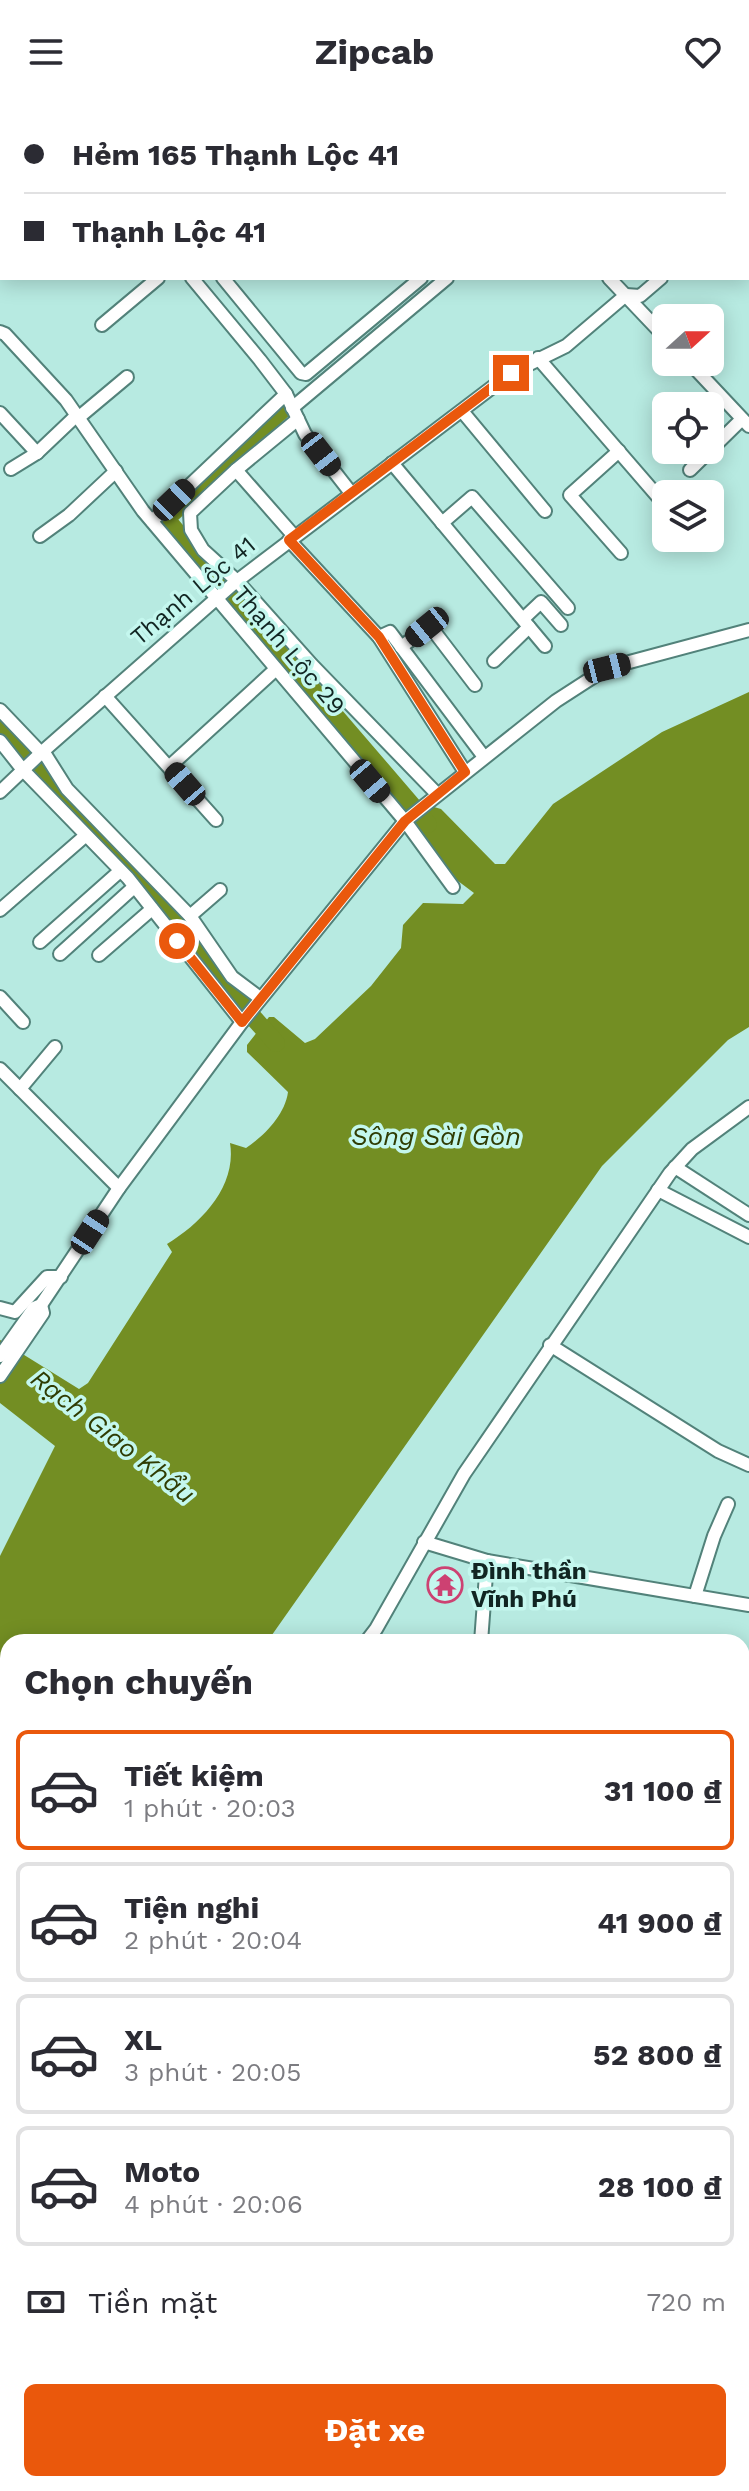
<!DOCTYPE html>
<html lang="vi">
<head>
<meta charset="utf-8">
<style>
	:root { --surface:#fff; --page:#f2f2f3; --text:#2b2b33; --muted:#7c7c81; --line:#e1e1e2; --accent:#ea580c }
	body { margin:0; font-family:"Work Sans",sans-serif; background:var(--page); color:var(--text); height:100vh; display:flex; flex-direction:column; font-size:30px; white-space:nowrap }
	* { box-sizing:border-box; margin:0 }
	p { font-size:26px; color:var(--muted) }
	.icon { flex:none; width:44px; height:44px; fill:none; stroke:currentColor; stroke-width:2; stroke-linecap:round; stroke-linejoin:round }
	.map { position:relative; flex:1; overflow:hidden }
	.drawer { position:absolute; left:0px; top:1530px; width:750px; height:858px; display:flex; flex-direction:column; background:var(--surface); border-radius:24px 24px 0 0; box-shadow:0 4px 20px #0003 }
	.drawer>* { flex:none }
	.hud { position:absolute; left:0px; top:0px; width:750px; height:176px; box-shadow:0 4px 20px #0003; display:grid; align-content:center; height:176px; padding:0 24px; background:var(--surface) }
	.needle { width:52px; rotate:69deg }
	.buttons { position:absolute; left:652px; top:200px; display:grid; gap:16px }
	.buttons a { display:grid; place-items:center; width:72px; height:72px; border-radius:12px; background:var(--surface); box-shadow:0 4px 20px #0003; font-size:40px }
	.end { position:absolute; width:36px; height:36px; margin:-18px; border:10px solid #ea580c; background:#fff; box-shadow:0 0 0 4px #fff }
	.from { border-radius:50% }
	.car { position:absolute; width:24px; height:48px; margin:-24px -12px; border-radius:10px; box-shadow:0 0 6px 2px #0007; background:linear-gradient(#222 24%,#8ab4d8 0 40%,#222 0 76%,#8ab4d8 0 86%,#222 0) }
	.hud b { display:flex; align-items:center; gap:28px; height:76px; font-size:30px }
	.hud b+b { border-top:2px solid var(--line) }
	.hud i { width:20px; height:20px; background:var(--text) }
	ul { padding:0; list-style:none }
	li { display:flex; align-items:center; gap:24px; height:120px; margin:0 16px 12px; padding:0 8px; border:4px solid var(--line); border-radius:12px }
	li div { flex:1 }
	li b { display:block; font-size:30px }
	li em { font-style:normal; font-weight:700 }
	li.active { border-color:var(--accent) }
	li>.icon { width:72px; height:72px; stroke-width:1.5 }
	h2 { padding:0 24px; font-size:36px; line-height:96px }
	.pay { display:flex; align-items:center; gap:20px; height:88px; padding:0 24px; font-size:30px }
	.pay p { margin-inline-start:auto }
	.cta { display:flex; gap:16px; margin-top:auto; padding:16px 24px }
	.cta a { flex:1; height:92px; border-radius:12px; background:var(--accent); color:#fff; font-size:32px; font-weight:700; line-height:92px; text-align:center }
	header { display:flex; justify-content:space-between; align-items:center; height:104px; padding:0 24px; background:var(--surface); font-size:36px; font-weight:700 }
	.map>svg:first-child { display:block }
</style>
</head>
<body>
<header><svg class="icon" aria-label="menu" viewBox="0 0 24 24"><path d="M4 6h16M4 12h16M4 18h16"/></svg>Zipcab<svg class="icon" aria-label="heart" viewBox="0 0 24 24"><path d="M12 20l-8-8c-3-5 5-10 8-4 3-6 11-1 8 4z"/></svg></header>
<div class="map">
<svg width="749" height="2387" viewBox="0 0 749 2387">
	<rect width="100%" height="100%" fill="#b7eae1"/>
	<!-- water -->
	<path fill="#738e23" d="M749,588V923L728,936L602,1062L267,1538H8V1967L0,1981V1452L55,1342L0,1299V1236L79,1285L88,1279L172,1148L167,1140C202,1119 237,1082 230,1039L246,1044C264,1032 285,1011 288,988L247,948V941L269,913H274L305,939L315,935L371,882L401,844L403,821L423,799L463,800L474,789L446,768L414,726V719L434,703L441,705L495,760H505L553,700L662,628Z"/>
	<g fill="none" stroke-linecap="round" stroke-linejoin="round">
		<!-- river -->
		<g stroke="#738e23" stroke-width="18">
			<polyline points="282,306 166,415 428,720"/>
			<polyline points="0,622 169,810 201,855 276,939"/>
		</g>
		<defs>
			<g id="minor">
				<polyline points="49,0 50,2"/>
				<polyline points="182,0 184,2"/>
				<polyline points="394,0 397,2"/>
				<polyline points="492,0 494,2"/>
				<polyline points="596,0 599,2"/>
				<polyline points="514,2 515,0"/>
				<polyline points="748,68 749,69"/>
				<polyline points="748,80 749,79"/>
				<polyline points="748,95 749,96"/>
				<polyline points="192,174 260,256 286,290 305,330 351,389"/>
				<polyline points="223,174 301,269 306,270 421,174"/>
				<polyline points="609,174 666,234"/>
				<polyline points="102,221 158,174"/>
				<polyline points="0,228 5,230 66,296 143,407 405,717 453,783"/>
				<polyline points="538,254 666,402"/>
				<polyline points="689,258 749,322"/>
				<polyline points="292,304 447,174"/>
				<polyline points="462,307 545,407"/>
				<polyline points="0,309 37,349"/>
				<polyline points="78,314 127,273"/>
				<polyline points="298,315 236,366 190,409 191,426 203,446 237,477 312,561 437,690"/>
				<polyline points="619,347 570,391 621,449"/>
				<polyline points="392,359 545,542"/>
				<polyline points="11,365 37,349 77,311"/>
				<polyline points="236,366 294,432"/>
				<polyline points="690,366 742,315"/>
				<polyline points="152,417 286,290"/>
				<polyline points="442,419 472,393 568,504"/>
				<polyline points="40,432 69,411 116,367"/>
				<polyline points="289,436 379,533 465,668"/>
				<polyline points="523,515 541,498 561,521"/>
				<polyline points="379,533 390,528 484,653"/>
				<polyline points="401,543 430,522 475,581"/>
				<polyline points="494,557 529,523"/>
				<polyline points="105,592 216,716"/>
				<polyline points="0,606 41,649"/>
				<polyline points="0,637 23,666 128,774 242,918"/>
				<polyline points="43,647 67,685 190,812"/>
				<polyline points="170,662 276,565"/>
				<polyline points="0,688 41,649 233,480 511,269 566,242 626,191 640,192 661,174"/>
				<polyline points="220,786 190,812 232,873 260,894"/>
				<polyline points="0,806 85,732"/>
				<polyline points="40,838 120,767"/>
				<polyline points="60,850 134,783"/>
				<polyline points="99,851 152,805"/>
				<polyline points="0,893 23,918"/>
				<polyline points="0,965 119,1084"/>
				<polyline points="20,985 55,943"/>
				<polyline points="675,1063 749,1111"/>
				<polyline points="658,1086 749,1133"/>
				<polyline points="0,1204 15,1208 47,1173 61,1173"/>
				<polyline points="550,1241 718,1347 749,1361"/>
				<polyline points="0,1252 34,1204 41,1201 119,1084 242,918 405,717 556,597 607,564 749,526"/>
				<polyline points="0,1272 43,1209 41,1201"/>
				<polyline points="424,1438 487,1457 749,1501"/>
				<polyline points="695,1492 714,1432 728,1400"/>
				<polyline points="366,1538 376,1525 464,1370 670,1069 692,1045 749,1003"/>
				<polyline points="481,1538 487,1457"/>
				<polyline points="743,1630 749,1729"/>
				<polyline points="742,2009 749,2045"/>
				<polyline points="0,2150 8,2137"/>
				<polyline points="0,2158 8,2165"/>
				<polyline points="0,2307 8,2299"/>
				<polyline points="114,2380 120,2387"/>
				<polyline points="413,2380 419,2387"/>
				<polyline points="666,2380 678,2387"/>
				<polyline points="526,2387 533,2380"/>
			</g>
		</defs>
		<!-- minor casing -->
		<use href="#minor" stroke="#52827a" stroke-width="16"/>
		<!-- minor -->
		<use href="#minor" stroke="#fff" stroke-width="12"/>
	</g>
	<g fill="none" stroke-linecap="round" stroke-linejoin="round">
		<!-- route -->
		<polyline stroke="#ea580c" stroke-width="10" points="177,837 242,918 405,717 465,668 379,533 289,436 511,269"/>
	</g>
	<!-- icons -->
	<defs>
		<symbol id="temple-ring" viewBox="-11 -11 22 22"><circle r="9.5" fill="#c4f7ee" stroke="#cd4172" stroke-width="1.5"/><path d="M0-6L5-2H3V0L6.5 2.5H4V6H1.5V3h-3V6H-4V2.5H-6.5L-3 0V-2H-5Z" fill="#cd4172"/></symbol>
	</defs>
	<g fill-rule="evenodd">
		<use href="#temple-ring" x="425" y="1461" width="40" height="40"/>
	</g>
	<g text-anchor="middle" stroke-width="7" stroke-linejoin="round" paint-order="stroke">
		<!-- street labels -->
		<g font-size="24" fill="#112522" stroke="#c4f7ee">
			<text transform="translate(193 487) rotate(-40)" y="8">Thạnh Lộc 41</text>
			<text transform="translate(289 546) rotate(50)" y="8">Thạnh Lộc 29</text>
		</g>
		<!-- poi labels -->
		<g font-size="24" font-weight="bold" fill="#112522" stroke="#c4f7ee" text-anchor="start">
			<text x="471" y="1475">Đình thần<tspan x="471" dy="28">Vĩnh Phú</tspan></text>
		</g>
		<!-- water labels -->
		<g font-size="26" font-style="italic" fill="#2f3c03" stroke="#c4f7ee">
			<text x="436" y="1041">Sông Sài Gòn</text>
			<text transform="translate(113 1332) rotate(38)" y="9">Rạch Giao Khẩu</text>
		</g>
	</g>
</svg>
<div class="buttons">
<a><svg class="needle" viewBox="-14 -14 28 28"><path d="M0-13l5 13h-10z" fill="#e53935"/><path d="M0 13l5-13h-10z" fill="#7c7c81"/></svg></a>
<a><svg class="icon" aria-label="locate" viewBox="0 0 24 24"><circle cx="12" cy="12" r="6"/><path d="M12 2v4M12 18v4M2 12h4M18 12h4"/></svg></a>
<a><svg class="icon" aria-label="layers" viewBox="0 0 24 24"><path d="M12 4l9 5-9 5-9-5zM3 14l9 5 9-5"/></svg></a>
</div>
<i class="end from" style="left:177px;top:837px"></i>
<i class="end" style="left:511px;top:269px"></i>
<i class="car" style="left:321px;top:350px;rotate:142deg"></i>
<i class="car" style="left:174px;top:396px;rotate:46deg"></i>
<i class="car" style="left:427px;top:523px;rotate:231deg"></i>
<i class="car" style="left:607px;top:564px;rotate:76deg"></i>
<i class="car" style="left:370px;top:677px;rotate:140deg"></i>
<i class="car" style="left:185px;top:680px;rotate:319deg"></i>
<i class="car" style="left:90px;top:1128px;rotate:33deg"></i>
<div class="hud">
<b><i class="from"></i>Hẻm 165 Thạnh Lộc 41</b>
<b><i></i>Thạnh Lộc 41</b>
</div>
<section class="drawer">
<h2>Chọn chuyến</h2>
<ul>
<li class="active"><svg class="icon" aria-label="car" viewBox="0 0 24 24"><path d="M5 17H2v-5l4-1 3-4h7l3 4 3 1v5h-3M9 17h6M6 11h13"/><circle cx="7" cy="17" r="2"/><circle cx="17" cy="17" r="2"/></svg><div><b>Tiết kiệm</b><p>1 phút · 20:03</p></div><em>31 100 ₫</em></li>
<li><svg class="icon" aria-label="car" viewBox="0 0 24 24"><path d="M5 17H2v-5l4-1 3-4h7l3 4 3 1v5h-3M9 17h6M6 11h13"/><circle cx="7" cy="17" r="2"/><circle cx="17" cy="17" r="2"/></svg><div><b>Tiện nghi</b><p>2 phút · 20:04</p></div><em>41 900 ₫</em></li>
<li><svg class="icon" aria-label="car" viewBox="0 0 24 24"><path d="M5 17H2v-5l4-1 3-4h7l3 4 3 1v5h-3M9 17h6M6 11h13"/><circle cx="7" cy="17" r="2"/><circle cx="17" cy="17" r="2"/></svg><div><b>XL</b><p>3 phút · 20:05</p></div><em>52 800 ₫</em></li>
<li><svg class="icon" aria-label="car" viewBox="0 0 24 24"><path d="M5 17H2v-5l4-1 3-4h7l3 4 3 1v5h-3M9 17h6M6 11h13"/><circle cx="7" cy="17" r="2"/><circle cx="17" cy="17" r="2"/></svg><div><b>Moto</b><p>4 phút · 20:06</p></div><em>28 100 ₫</em></li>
</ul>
<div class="pay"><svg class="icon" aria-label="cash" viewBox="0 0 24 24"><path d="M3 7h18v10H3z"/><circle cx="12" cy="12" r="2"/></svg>Tiền mặt<p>720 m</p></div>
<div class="cta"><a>Đặt xe</a></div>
</section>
</div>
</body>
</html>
